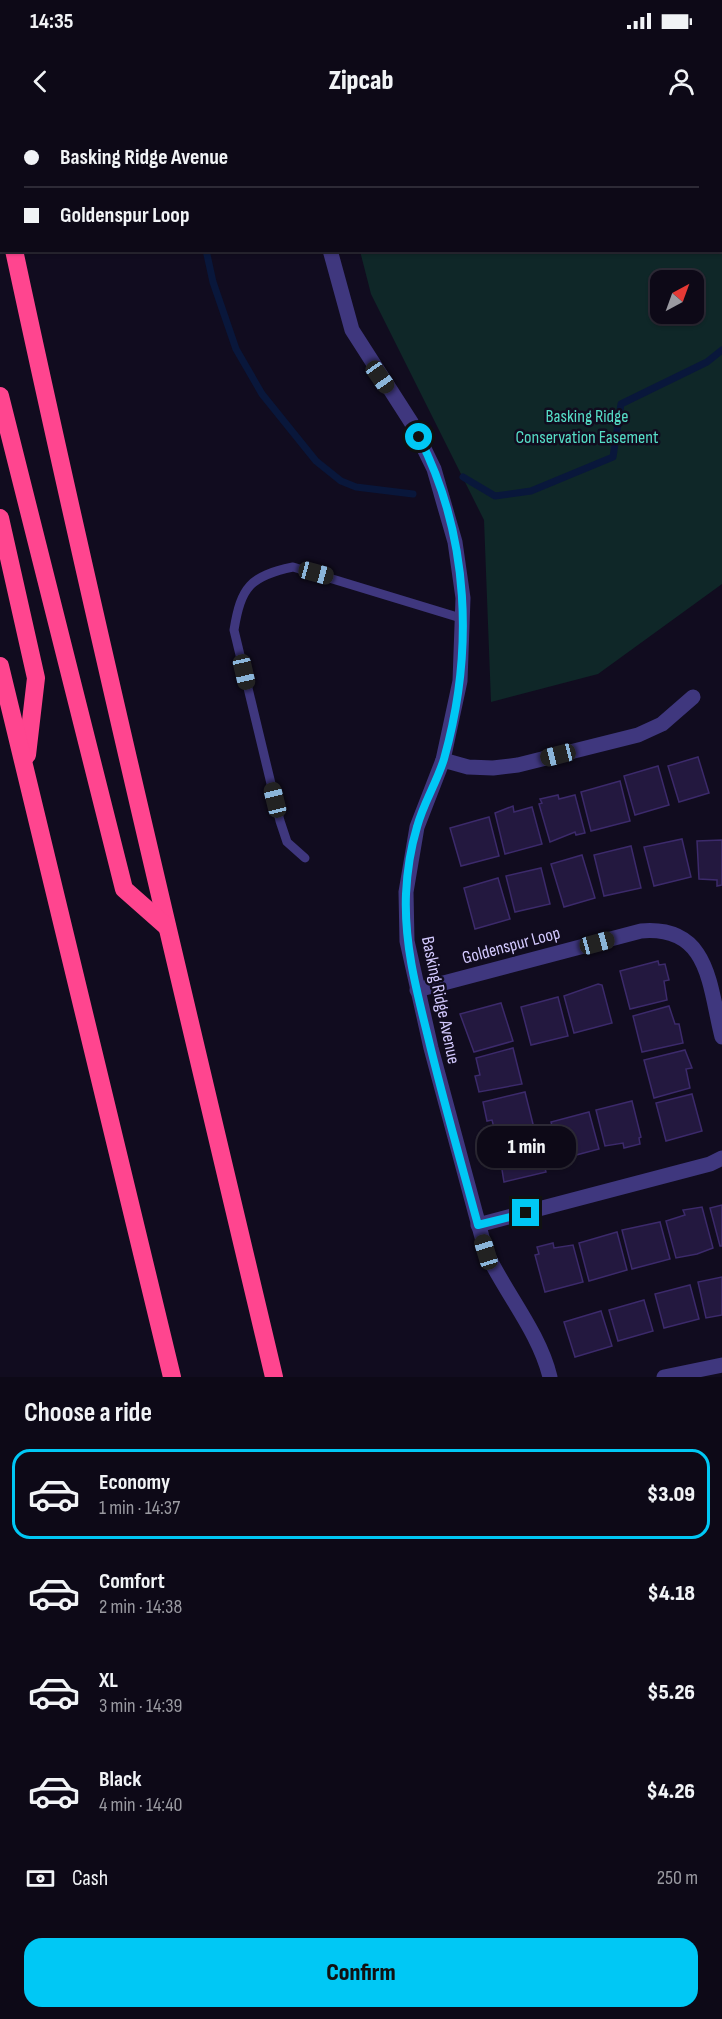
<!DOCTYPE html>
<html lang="en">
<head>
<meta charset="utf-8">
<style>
	:root { --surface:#0d0917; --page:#1b1724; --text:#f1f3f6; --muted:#9a9aa1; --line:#2d2a36; --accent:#00c8f5 }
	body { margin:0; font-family:"Sofia Sans Condensed",sans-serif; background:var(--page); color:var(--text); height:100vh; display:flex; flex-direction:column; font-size:22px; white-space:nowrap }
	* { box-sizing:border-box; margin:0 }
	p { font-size:20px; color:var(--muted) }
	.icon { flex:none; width:33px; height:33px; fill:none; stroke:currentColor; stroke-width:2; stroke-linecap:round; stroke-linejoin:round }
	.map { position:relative; height:1257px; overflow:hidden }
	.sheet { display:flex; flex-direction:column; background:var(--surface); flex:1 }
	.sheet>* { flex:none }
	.hud { position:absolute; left:0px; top:0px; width:723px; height:132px; box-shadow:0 2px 4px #0004,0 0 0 2px var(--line); display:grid; align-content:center; height:132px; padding:0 24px; background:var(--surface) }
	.needle { width:39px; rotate:41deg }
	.tools { position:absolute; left:650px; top:150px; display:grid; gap:12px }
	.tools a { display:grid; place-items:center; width:54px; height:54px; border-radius:12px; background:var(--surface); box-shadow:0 2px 4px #0004,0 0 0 2px var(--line); font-size:30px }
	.end { position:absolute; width:27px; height:27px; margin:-14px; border:8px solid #00c8f5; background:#111; box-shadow:0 0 0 3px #111 }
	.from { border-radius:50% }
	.bubble { position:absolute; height:42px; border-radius:18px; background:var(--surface); box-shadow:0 2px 4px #0004,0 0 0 2px var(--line); font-size:20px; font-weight:800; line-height:42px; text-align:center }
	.car { position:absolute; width:18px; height:36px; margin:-18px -9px; border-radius:8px; box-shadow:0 0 4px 2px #0007; background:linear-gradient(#222 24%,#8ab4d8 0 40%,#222 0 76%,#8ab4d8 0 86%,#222 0) }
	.hud b { display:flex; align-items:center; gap:21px; height:57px; font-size:22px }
	.hud b+b { border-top:2px solid var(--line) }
	.hud i { width:15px; height:15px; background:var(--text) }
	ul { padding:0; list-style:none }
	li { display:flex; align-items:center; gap:18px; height:90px; margin:0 12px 9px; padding:0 12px; border:3px solid transparent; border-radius:18px }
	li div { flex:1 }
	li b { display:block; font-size:22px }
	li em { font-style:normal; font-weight:800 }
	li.active { border-color:var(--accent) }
	li>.icon { width:54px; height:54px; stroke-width:1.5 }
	h2 { padding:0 24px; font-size:27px; line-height:72px }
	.pay { display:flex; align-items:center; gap:15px; height:66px; padding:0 24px; font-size:22px }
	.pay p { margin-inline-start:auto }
	.cta { display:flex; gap:12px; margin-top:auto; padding:12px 24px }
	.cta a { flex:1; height:69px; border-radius:18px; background:var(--accent); color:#111; font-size:24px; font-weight:800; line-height:69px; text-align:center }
	.status { display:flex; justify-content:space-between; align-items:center; height:42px; padding:0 30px; background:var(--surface); direction:ltr }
	.status svg { height:16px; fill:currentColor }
	header { display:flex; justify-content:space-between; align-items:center; height:78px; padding:0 24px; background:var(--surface); font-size:27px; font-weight:800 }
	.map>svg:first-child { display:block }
</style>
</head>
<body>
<div class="status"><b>14:35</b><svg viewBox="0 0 49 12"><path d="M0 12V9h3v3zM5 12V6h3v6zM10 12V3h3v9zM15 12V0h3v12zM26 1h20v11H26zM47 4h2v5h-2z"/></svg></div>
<header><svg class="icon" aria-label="back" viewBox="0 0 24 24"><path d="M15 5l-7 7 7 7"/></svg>Zipcab<svg class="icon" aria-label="person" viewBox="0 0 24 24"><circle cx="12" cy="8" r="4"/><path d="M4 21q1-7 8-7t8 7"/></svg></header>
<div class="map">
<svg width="722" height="1257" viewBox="0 0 722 1257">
	<rect width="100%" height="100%" fill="#110c1f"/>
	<!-- park -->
	<path fill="#0f2728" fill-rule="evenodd" d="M722,5V464L598,554L491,582L484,400L371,174L360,131L722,130ZM660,160H693V194H660Z"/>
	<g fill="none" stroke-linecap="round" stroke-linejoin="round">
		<!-- stream -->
		<g stroke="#09173b" stroke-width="7">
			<polyline points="120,0 123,2"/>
			<polyline points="206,130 213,162 236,229 262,274 316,341 341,361 356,367 413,374"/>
			<polyline points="463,357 495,376 531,371 613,337 621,284 707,242 722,230"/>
		</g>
	</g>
	<!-- building -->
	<g fill="#23183f" stroke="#3c2a6b" stroke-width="1.5">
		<polygon points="698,637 709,673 679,682 668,646"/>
		<polygon points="658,646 669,685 635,695 624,656"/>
		<polygon points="620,661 630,701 591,711 581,672"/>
		<polygon points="558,675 559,679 575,675 585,713 576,715 575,712 550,722 539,684 542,683 540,679"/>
		<polygon points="513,686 514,692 532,687 542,724 505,734 495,693"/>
		<polygon points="489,697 499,736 461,746 450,708"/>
		<polygon points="682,719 691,757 654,766 644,727"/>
		<polygon points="722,720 722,765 717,766 717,760 699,759 697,721"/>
		<polygon points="631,726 641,768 604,776 594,735"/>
		<polygon points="582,735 595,778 564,787 551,744"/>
		<polygon points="541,748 550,784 515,792 506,756"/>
		<polygon points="498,758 510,799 475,809 464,768"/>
		<polygon points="658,841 659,845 665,844 669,860 664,861 667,880 630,889 620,851"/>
		<polygon points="598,864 602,865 612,903 574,913 564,876"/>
		<polygon points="558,877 568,916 531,925 521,887"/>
		<polygon points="501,883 513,921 474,932 460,894"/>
		<polygon points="669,886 675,904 679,904 683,923 642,932 633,896"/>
		<polygon points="513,928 522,964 479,972 475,956 480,955 476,938"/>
		<polygon points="685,930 692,948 686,949 690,968 654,978 644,940"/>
		<polygon points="525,972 534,1008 497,1019 492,1000 487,1001 483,982"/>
		<polygon points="692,974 702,1011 666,1021 656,983"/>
		<polygon points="632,981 641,1017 639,1018 640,1024 624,1028 623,1023 605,1026 596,990"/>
		<polygon points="589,992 599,1029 561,1039 551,1002"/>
		<polygon points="536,1015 546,1052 504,1062 498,1025"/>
		<polygon points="722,1085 722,1126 720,1126 710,1088"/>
		<polygon points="702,1087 713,1128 697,1134 676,1138 666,1101 685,1095 683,1090"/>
		<polygon points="660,1102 670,1139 632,1149 622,1110"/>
		<polygon points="617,1112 627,1150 589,1161 579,1123"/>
		<polygon points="553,1123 554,1128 573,1125 583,1162 545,1172 535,1135 539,1134 537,1127"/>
		<polygon points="722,1157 722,1195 706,1198 698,1162"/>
		<polygon points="690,1165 699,1199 664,1208 655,1174"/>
		<polygon points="644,1180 653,1211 618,1221 609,1190"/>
		<polygon points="601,1191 612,1226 575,1237 564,1202"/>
	</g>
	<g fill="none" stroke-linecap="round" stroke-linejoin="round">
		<!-- service -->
		<path stroke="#3f377e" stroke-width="9" d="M305,738L287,722L280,701L234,510C241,467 250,456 293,447L464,499"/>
		<!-- minor -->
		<g stroke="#3f377e" stroke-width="15">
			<polyline points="443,640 468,647 493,648 518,645 638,615 662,604 693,577"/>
			<path d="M417,870L641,811C710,805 709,866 722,917"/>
			<polyline points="478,1105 710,1044 722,1038"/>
			<polyline points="664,1257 722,1245"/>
		</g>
		<!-- tertiary -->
		<g stroke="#3f377e" stroke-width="15">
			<polyline points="294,0 295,2"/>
			<path d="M330,130L352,210L411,302L434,349L455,422L463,478L460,561L443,640L417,707L406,772L407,821L431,928L486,1132C506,1174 539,1212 550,1257"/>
		</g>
		<!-- motorway -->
		<g stroke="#ff458f" stroke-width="18">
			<polyline points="0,67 2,74"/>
			<path d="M14,130C95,507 185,882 274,1257"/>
			<polyline points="0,276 124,769 167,807"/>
			<polyline points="0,398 36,558 27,635"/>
			<polyline points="0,546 172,1257"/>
		</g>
	</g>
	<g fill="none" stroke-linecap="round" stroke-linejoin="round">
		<!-- route -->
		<path stroke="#00c8f5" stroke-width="8" d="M419,317C470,417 474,532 444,639C437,662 423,684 417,707C411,727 407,753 406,774C404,823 416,869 428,917C443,980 461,1042 478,1105L526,1093"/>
	</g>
	<g text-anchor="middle" stroke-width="5" stroke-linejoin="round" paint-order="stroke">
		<!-- park labels -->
		<g font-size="18" fill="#56dec7" stroke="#110c1f">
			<text x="587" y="302">Basking Ridge<tspan x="587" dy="21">Conservation Easement</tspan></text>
		</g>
		<!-- street labels -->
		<g font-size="18" fill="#d4caff" stroke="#110c1f">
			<text transform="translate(511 825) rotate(-15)" y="6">Goldenspur Loop</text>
			<text transform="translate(441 880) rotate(78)" y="6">Basking Ridge Avenue</text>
		</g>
	</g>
</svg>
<div class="tools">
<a><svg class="needle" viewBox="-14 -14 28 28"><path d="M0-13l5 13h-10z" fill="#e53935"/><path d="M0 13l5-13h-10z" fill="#9a9aa1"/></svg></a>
</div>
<i class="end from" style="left:419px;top:317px"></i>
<i class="end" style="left:526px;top:1093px"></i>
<div class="bubble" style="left:477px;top:1006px;width:99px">1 min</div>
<i class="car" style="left:380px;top:257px;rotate:145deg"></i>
<i class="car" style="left:316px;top:453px;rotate:105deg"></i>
<i class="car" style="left:244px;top:552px;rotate:167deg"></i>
<i class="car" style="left:558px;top:635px;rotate:256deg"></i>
<i class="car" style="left:275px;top:680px;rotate:346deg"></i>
<i class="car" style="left:597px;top:823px;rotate:75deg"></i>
<i class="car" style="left:486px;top:1132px;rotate:343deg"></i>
<div class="hud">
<b><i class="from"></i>Basking Ridge Avenue</b>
<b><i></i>Goldenspur Loop</b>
</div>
</div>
<section class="sheet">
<h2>Choose a ride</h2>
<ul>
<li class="active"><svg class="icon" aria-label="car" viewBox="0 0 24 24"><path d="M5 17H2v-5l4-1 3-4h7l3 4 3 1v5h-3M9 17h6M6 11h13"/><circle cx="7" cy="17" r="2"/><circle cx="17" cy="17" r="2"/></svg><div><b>Economy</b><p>1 min · 14:37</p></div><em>$3.09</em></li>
<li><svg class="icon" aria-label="car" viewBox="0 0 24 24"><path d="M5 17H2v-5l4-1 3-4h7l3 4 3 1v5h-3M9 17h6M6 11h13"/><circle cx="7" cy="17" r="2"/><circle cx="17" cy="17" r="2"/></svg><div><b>Comfort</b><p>2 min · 14:38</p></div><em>$4.18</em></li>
<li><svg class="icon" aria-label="car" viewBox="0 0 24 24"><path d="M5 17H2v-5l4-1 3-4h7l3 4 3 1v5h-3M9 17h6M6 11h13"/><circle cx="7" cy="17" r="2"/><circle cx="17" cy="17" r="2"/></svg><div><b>XL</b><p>3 min · 14:39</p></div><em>$5.26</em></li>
<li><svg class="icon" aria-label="car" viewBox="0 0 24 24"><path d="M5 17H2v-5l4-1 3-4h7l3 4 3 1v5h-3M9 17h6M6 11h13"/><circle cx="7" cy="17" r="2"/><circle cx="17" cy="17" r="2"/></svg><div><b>Black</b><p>4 min · 14:40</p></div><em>$4.26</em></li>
</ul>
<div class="pay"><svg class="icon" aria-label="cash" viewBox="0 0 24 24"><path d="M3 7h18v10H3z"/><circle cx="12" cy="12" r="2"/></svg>Cash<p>250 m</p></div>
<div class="cta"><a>Confirm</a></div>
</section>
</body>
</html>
